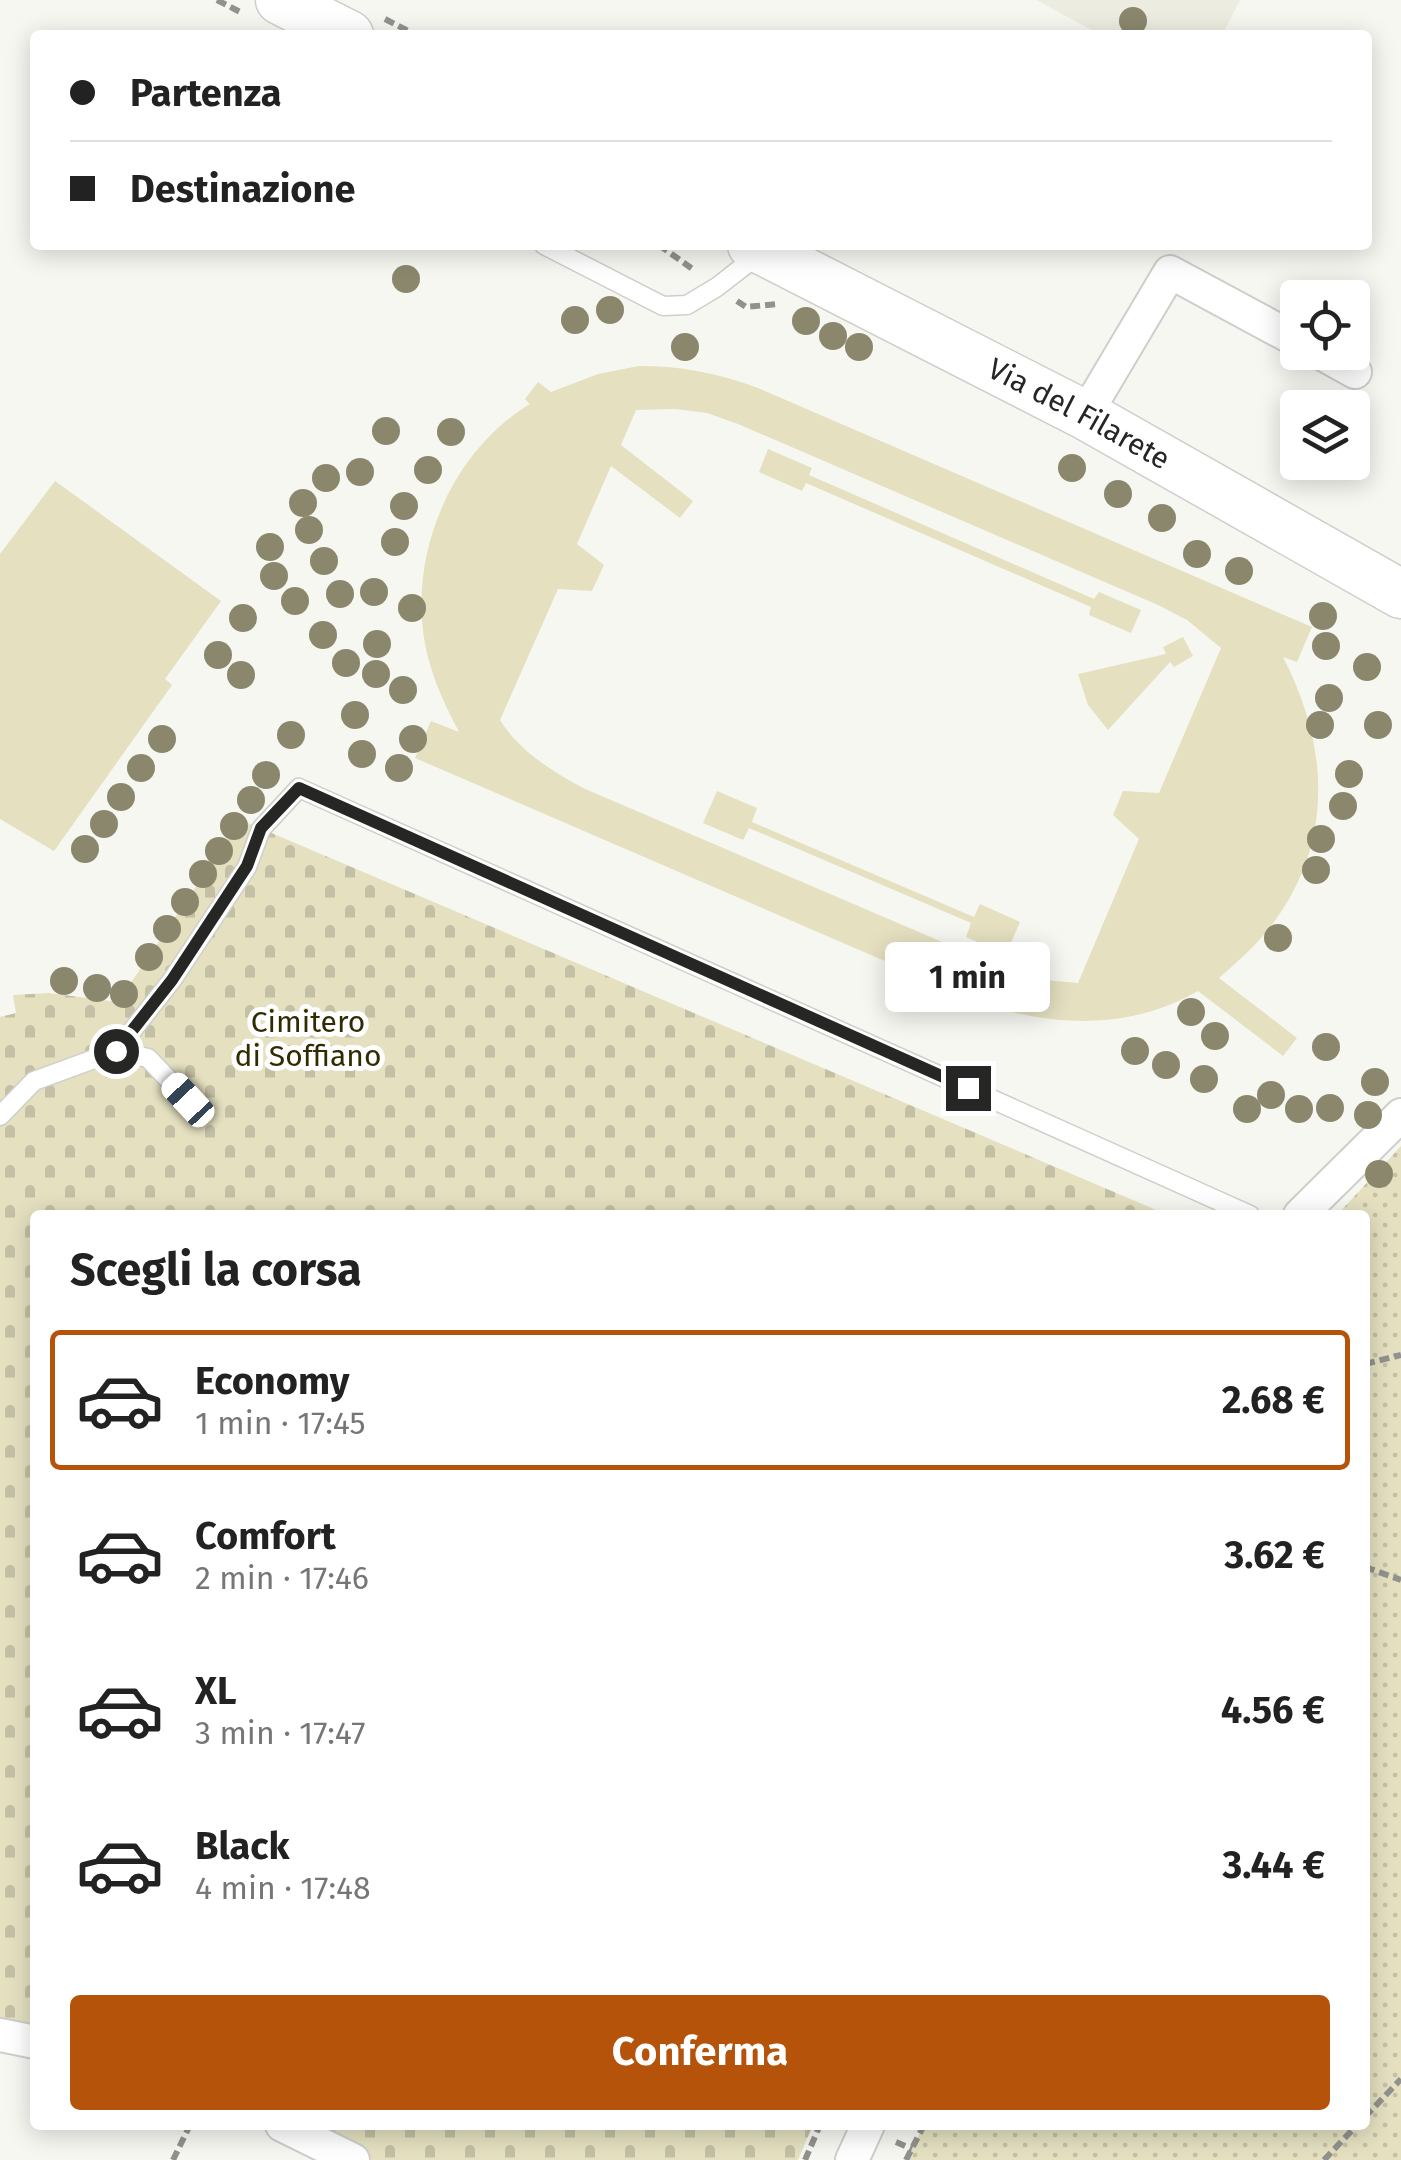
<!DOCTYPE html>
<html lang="it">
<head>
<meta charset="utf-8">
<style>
	:root { --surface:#fff; --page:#f6f6f6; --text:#222; --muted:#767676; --line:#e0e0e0; --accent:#b45309 }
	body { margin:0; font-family:"Fira Sans",sans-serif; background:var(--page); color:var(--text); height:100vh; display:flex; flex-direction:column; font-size:38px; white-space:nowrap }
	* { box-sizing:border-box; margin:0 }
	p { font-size:32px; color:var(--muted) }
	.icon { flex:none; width:55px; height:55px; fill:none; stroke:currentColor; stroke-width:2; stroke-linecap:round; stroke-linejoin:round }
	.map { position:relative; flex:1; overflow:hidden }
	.side { position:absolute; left:30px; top:1210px; width:1340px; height:920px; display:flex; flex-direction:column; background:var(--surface); border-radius:10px; box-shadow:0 5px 25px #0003 }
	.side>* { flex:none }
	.top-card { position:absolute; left:30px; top:30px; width:1342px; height:220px; border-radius:10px; box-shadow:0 5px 25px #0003; display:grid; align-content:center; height:220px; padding:0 40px; background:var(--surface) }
	.buttons { position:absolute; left:1280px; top:280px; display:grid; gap:20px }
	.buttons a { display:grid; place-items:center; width:90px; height:90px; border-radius:10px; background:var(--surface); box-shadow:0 5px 25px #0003; font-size:50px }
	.end { position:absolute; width:45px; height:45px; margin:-22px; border:12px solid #262624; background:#fff; box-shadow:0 0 0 5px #fff }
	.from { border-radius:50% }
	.bubble { position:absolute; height:70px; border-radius:10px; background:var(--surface); box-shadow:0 5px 25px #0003; font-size:32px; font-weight:700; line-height:70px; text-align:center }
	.car { position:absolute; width:30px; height:60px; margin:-30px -15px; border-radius:12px; box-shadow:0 0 8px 2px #0007; background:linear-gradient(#fff 24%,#345 0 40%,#fff 0 76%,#345 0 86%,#fff 0) }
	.top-card b { display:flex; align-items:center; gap:35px; height:95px; font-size:38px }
	.top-card b+b { border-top:2px solid var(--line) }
	.top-card i { width:25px; height:25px; background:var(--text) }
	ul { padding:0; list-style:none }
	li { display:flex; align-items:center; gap:30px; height:140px; margin:0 20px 15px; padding:0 20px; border:5px solid transparent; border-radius:10px }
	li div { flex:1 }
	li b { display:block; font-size:38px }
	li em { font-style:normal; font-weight:700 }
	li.selected { border-color:var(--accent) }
	li>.icon { width:90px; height:90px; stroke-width:1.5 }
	h2 { padding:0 40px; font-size:45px; line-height:120px }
	.primary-button { display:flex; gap:20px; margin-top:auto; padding:20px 40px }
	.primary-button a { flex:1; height:115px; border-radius:10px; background:var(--accent); color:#fff; font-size:40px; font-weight:700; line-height:115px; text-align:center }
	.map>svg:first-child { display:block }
</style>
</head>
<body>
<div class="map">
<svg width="1401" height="2160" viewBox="0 0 1401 2160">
	<defs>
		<pattern id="cemetery-stones" width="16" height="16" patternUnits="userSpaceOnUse" patternTransform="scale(2.5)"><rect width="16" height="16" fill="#e4e0c0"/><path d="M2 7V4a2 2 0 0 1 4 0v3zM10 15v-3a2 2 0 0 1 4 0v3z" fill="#c3c0a5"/></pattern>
		<pattern id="garden-dots" width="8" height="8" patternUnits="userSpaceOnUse" patternTransform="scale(2.5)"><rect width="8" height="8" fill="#e4e0c0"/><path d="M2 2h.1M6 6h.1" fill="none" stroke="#c3c0a5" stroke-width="1.8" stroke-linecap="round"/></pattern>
	</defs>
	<rect width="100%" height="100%" fill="#f7f7f2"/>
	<!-- built -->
	<polygon fill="#edece0" points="1036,0 1240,0 1222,35 1101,35"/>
	<!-- cemetery -->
	<g fill="url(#cemetery-stones)">
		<polygon points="241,820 1168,1215 35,1215 35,2027 0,2020 0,1017 16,1013 13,995 49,993 118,1002"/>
		<polygon points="309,2125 813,2125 798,2160 370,2160"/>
	</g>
	<!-- garden -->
	<polygon fill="url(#garden-dots)" points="1401,1146 1401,2160 906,2160 924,2125 1365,2125 1365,1215 1337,1215"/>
	<!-- pitch -->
	<g fill="#e4e0c0" fill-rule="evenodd">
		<path d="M639,366C682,366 718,373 758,388L1312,627L1297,662L1283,657C1328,744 1335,839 1274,922C1258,944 1239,960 1219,978L1297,1038L1283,1056L1198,991C1132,1029 1060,1027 989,1006L415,758L431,721L459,732C447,709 436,686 429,661C403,567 446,455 530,404L525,399L538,382L551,392L598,374ZM675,409L707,413L738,424L1158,605L1187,620L1221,648L1159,793L1123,791L1113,815L1139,839L1078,983L1034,979L1003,968L583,788C552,771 520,752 500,720L558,589L592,591L604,565L577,544L611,466L680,518L693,501L621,445L636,410Z"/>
		<polygon points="768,449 812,468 809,475 1094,599 1099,592 1141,610 1131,633 1089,615 1091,607 806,483 802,491 759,472"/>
		<polygon points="55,481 221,601 165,679 172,685 54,851 0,819 0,554"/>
		<polygon points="1183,637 1193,656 1174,667 1170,662 1108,730 1088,705 1078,674 1166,654 1163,647"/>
		<polygon points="717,791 757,808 752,822 974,917 980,904 1020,922 1006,954 966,937 971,923 749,828 743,840 703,823"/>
	</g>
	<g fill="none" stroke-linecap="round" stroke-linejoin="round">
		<defs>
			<g id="lane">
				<polyline points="544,245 663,306 687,305 717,287 762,252"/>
				<polyline points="116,1051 172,980 247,867 261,829 299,788 1250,1215"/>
				<polyline points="0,1116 34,1081 116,1051 148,1058 188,1100"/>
			</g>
			<g id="street">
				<polyline points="1319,352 1355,372"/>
				<polyline points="1085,415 1170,272 1298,341"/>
				<polyline points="1300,1215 1401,1115"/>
				<polyline points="0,2035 35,2042"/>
				<polyline points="282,2125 353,2160"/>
				<polyline points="852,2160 868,2125"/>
			</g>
			<g id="secondary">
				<polyline points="280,0 349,35"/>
				<path id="s1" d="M752,245L1085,415L1401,594"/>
			</g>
		</defs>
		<!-- lane casing -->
		<use href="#lane" stroke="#cfceca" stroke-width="21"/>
		<!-- street casing -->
		<use href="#street" stroke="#cfceca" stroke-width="36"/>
		<!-- secondary casing -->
		<use href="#secondary" stroke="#cfceca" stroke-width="51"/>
		<!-- path -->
		<g stroke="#91918d" stroke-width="6" stroke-dasharray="10 5" stroke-linecap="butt">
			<polyline points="217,0 242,13"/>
			<polyline points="385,19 416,35"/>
			<polyline points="659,245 694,270"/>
			<polyline points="737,301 746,307 777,304"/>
			<polyline points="1365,1364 1401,1355"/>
			<polyline points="1365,1567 1401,1580"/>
			<polyline points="1365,2117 1401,2079"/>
			<polyline points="896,2142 912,2149"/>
			<polyline points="173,2160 190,2125"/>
			<polyline points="805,2160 820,2125"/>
			<polyline points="906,2160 924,2125"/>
			<polyline points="1324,2160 1357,2125"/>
		</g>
		<!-- lane -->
		<use href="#lane" stroke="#fff" stroke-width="18"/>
		<!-- street -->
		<use href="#street" stroke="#fff" stroke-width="32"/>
		<!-- secondary -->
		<use href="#secondary" stroke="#fff" stroke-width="48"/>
	</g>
	<!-- trees -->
	<g fill="#8a876d">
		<circle cx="1133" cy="21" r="14"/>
		<circle cx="406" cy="279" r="14"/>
		<circle cx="610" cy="310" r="14"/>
		<circle cx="575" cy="320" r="14"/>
		<circle cx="806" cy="321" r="14"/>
		<circle cx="833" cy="336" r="14"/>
		<circle cx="685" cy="347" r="14"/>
		<circle cx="859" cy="347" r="14"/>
		<circle cx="386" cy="431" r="14"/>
		<circle cx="451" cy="432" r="14"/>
		<circle cx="1072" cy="468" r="14"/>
		<circle cx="428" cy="470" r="14"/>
		<circle cx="360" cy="472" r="14"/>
		<circle cx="326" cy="478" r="14"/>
		<circle cx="1118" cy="494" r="14"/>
		<circle cx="303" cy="503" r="14"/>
		<circle cx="404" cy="506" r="14"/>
		<circle cx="1162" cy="518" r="14"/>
		<circle cx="309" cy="530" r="14"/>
		<circle cx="395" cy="542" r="14"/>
		<circle cx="270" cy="547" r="14"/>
		<circle cx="1197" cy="554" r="14"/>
		<circle cx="324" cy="561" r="14"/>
		<circle cx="1239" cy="571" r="14"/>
		<circle cx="274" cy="576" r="14"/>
		<circle cx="374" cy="592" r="14"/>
		<circle cx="340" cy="594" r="14"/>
		<circle cx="295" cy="601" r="14"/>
		<circle cx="412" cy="608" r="14"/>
		<circle cx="1323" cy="616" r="14"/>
		<circle cx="243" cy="618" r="14"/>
		<circle cx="323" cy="635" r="14"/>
		<circle cx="377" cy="644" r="14"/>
		<circle cx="1326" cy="646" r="14"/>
		<circle cx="218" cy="655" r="14"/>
		<circle cx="346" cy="663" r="14"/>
		<circle cx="1367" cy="667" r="14"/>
		<circle cx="376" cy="674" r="14"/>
		<circle cx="241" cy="675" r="14"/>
		<circle cx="403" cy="690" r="14"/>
		<circle cx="1329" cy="698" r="14"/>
		<circle cx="355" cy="715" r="14"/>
		<circle cx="1320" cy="725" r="14"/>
		<circle cx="1378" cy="725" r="14"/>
		<circle cx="291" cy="735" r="14"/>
		<circle cx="162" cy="739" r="14"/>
		<circle cx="413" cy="739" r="14"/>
		<circle cx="362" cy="754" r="14"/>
		<circle cx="141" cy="768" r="14"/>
		<circle cx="399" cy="768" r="14"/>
		<circle cx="1349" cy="774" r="14"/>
		<circle cx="266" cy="775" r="14"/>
		<circle cx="121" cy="797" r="14"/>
		<circle cx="251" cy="800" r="14"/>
		<circle cx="1343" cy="806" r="14"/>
		<circle cx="104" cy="824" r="14"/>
		<circle cx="234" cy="826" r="14"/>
		<circle cx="1321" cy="839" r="14"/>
		<circle cx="85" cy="849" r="14"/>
		<circle cx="219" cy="851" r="14"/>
		<circle cx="1316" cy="870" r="14"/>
		<circle cx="203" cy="874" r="14"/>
		<circle cx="185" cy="902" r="14"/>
		<circle cx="167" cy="929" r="14"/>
		<circle cx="1278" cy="938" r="14"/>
		<circle cx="149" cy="957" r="14"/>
		<circle cx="64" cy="981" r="14"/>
		<circle cx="97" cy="988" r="14"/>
		<circle cx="124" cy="994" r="14"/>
		<circle cx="1191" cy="1012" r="14"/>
		<circle cx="1215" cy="1036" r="14"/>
		<circle cx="1326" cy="1047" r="14"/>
		<circle cx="1135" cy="1051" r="14"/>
		<circle cx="1166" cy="1065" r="14"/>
		<circle cx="1204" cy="1079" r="14"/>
		<circle cx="1375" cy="1082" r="14"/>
		<circle cx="1271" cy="1095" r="14"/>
		<circle cx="1330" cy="1108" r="14"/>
		<circle cx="1247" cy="1109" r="14"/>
		<circle cx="1299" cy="1109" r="14"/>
		<circle cx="1368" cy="1115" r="14"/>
		<circle cx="1379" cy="1174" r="14"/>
	</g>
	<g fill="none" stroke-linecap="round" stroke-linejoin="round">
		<!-- route -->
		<polyline stroke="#262624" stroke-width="12" points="116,1051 172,980 247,866 261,828 299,788 968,1088"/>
	</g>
	<g text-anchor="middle" stroke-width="10" stroke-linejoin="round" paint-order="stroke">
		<!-- street labels -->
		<g font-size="30" fill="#262624" stroke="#fff">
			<text dy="10" stroke="none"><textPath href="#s1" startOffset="368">Via del Filarete</textPath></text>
		</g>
		<!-- park labels -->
		<g font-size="30" fill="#312b01" stroke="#fff">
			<text x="308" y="1032">Cimitero<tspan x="308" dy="34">di Soffiano</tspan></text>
		</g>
	</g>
</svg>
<div class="buttons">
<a><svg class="icon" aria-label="locate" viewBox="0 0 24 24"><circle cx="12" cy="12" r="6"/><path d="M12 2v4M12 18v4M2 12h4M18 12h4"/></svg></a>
<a><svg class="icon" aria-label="layers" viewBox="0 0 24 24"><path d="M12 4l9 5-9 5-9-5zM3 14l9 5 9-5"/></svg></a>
</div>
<i class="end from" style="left:116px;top:1051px"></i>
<i class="end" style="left:968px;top:1088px"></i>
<div class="bubble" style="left:885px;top:942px;width:165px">1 min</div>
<i class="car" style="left:188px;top:1100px;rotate:317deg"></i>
<div class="top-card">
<b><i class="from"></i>Partenza</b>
<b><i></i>Destinazione</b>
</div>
<section class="side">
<h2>Scegli la corsa</h2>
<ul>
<li class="selected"><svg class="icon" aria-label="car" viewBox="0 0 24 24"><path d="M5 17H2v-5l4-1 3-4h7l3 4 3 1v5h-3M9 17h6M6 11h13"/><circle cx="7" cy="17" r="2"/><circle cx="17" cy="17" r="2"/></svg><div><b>Economy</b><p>1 min · 17:45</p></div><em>2.68 €</em></li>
<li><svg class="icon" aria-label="car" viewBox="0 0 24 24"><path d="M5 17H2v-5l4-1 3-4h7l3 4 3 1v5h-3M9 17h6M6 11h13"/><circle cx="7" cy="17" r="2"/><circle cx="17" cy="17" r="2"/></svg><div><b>Comfort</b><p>2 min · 17:46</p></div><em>3.62 €</em></li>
<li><svg class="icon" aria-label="car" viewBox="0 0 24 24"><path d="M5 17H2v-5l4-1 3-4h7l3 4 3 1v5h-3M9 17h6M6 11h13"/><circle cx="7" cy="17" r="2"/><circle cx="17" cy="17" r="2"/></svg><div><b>XL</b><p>3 min · 17:47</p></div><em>4.56 €</em></li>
<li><svg class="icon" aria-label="car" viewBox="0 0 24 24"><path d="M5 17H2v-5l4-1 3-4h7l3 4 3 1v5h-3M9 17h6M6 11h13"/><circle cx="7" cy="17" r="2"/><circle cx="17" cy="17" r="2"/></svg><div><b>Black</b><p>4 min · 17:48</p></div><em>3.44 €</em></li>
</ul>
<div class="primary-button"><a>Conferma</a></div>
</section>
</div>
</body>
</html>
